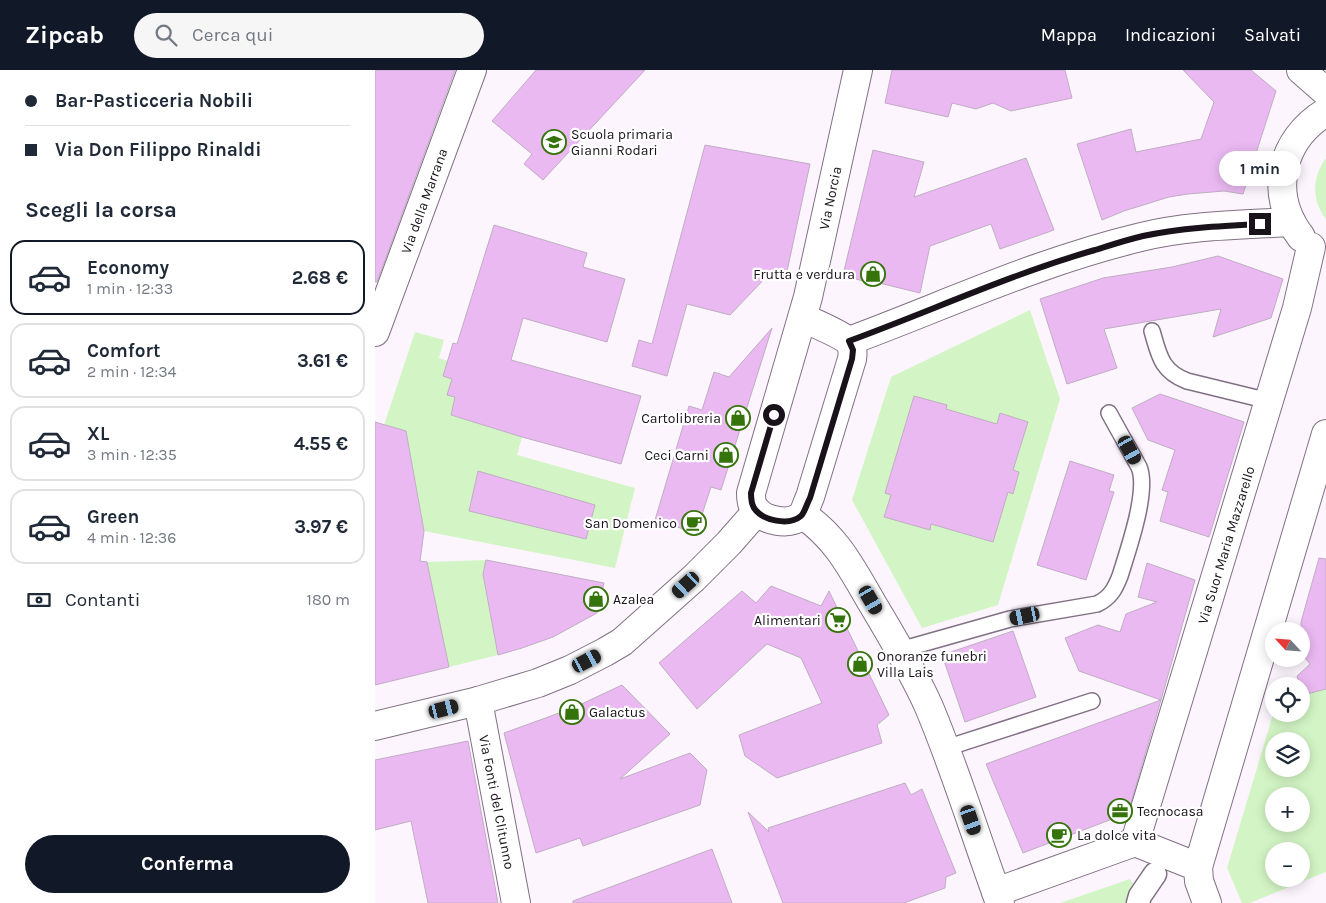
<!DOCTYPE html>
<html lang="it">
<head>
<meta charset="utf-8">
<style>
	:root { --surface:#fff; --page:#f6f6f7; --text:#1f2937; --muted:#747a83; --line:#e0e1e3; --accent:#111827 }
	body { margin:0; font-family:Karla,sans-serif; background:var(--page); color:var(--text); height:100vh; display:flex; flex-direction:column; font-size:19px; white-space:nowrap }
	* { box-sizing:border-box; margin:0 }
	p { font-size:16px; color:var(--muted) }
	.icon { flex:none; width:28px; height:28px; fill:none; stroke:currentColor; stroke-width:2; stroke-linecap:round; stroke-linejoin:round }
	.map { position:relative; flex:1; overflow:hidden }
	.drawer { display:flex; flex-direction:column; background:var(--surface); width:375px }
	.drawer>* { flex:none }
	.hud { display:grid; align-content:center; height:110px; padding:0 25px; background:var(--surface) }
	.needle { width:32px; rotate:296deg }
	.tools { position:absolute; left:890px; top:552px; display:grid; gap:10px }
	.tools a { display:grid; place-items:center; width:45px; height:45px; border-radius:50%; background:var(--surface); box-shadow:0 2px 12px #0003; font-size:25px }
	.end { position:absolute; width:22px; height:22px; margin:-11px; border:6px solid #19121a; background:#fff; box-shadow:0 0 0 2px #fff }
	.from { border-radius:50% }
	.bubble { position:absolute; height:35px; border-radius:18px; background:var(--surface); box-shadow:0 2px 12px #0003; font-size:16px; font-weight:700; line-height:35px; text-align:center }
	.car { position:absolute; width:15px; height:30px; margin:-15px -8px; border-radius:6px; box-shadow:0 0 4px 1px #0007; background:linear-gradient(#222 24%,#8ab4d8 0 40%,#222 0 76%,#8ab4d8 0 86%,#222 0) }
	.hud b { display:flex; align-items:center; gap:18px; height:48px; font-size:19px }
	.hud b+b { border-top:1px solid var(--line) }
	.hud i { width:12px; height:12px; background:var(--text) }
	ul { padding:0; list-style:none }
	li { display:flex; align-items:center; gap:15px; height:75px; margin:0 10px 8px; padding:0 15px; border:2px solid var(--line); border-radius:15px }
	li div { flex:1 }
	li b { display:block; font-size:19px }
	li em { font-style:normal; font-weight:700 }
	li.selected { border-color:var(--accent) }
	li>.icon { width:45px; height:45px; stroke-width:1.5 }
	h2 { padding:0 25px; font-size:22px; line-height:60px }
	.pay { display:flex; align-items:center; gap:12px; height:55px; padding:0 25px; font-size:19px }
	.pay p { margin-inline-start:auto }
	.button { display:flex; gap:10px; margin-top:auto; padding:10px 25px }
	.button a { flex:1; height:58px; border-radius:30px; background:var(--accent); color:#fff; font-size:20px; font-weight:700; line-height:58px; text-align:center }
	header { display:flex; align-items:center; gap:30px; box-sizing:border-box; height:70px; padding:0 25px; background:var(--accent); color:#fff }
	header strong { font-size:24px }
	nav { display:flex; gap:28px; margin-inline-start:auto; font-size:18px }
	.search { width:350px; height:45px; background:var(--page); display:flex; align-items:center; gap:12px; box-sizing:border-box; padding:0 18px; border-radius:28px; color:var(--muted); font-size:19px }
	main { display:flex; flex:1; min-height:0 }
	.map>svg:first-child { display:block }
</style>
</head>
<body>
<header>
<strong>Zipcab</strong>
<div class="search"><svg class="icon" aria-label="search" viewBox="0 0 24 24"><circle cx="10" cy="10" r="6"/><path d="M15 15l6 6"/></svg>Cerca qui</div>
<nav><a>Mappa</a><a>Indicazioni</a><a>Salvati</a></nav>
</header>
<main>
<section class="drawer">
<div class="hud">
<b><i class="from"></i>Bar-Pasticceria Nobili</b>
<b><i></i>Via Don Filippo Rinaldi</b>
</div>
<h2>Scegli la corsa</h2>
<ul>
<li class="selected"><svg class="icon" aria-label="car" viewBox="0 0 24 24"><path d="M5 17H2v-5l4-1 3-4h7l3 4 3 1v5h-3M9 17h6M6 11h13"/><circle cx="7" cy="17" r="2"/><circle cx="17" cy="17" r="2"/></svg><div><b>Economy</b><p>1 min · 12:33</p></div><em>2.68 €</em></li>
<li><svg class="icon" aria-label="car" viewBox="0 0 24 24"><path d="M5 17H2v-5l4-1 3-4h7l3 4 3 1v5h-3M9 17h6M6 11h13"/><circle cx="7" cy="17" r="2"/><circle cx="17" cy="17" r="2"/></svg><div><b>Comfort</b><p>2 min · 12:34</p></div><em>3.61 €</em></li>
<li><svg class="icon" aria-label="car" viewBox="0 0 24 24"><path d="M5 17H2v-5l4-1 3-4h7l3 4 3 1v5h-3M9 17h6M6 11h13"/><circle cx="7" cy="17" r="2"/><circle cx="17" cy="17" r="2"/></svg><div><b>XL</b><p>3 min · 12:35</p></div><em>4.55 €</em></li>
<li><svg class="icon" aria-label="car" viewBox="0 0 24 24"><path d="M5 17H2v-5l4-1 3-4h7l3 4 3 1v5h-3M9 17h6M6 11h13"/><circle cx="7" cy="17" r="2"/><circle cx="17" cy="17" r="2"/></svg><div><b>Green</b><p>4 min · 12:36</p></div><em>3.97 €</em></li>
</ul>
<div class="pay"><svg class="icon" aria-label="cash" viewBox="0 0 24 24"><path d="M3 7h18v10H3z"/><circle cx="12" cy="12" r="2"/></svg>Contanti<p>180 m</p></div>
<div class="button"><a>Conferma</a></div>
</section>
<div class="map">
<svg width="951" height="833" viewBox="0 0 951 833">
	<rect width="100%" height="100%" fill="#fdf5fe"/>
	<!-- green -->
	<g fill="#d3f5c5" fill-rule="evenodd">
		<path d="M951,88V149C936,130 937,107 951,88Z"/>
		<polygon points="655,240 685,329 623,535 547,558 477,430 516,307"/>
		<polygon points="40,262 69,270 64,288 73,291 80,327 76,345 147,367 142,385 260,418 240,498 49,461 31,361 9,355"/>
		<polygon points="111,490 108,504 123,585 74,597 52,492"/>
		<path d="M951,619V802L875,833H867L852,798L899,641V644H926V626ZM899,671H926V699H899ZM926,726V754H899V726ZM926,781V809H899V781Z"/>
		<polygon points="755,809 758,813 751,833 685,833"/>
	</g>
	<!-- building -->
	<g fill="#eab9f2" stroke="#c0adc3">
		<polygon points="0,0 80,0 2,212 0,212"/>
		<polygon points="161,0 270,0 168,110 149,94 157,84 117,51"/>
		<polygon points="517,0 690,0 697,28 636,41 618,33 601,39 577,33 573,47 510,33"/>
		<polygon points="808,0 876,0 901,21 868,124 849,121 813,124 794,127 749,141 727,150 702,74 756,59 761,82 826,69 839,32"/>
		<polygon points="330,75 435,94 411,206 396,202 355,245 312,234 292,306 257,296 264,270 277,274"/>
		<polygon points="498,80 549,92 539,127 651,88 679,160 625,179 616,154 555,176 545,223 492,210 491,212 468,205"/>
		<polygon points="119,155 212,183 208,197 250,209 232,272 148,248 136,290 266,326 246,394 147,367 76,345 80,327 72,325 77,309 68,306 78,273 82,274"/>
		<polygon points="843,186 908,209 896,248 838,267 846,239 729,259 742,298 692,314 665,229 728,208 797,197"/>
		<polygon points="397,258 346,420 336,417 321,463 280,450 314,336 327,340 339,302 354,307"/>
		<polygon points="785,324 869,352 834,467 785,451 793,422 787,420 800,380 773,370 757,338"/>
		<polygon points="539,326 572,335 571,339 622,354 625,343 653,352 638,400 644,402 638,424 633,422 618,472 556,454 555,460 509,447 516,425 510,423"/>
		<polygon points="0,352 31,361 49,461 45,491 52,492 74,597 0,615"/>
		<polygon points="695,391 739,405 734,421 739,422 711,510 662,495"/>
		<polygon points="103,401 220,435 211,469 94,441"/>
		<polygon points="944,488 951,489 951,619 928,625 922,606 935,594 926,583 926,552"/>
		<polygon points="111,490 229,513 222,543 178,567 147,578 123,585 108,504"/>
		<polygon points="772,493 820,510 786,630 704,601 690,568 723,555 745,562 751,544 782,532 763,527"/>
		<polygon points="396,516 446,536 454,521 514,645 502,655 507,673 402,708 370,686 364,665 447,633 426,588 392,574 322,639 284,593 367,521 381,533"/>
		<polygon points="638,561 661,627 590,652 567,585"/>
		<polygon points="247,615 295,664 245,709 315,683 332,700 325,735 208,776 205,768 161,783 129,663 198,638"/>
		<polygon points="786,630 753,743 648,783 611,694"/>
		<polygon points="93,671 123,833 53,833 36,751 0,760 0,690"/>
		<polygon points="530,713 536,725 547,719 581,803 571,807 570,818 529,833 408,833 373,742 394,762 393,758"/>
		<polygon points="337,779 357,833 198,833 198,831"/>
	</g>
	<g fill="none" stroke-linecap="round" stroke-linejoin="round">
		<defs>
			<g id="service">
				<path d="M777,261C784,285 786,301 812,311L894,331"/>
				<path d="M525,580L635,549L722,534C735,528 740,519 745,506C753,480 774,421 764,397L734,343"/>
				<polyline points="571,678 717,631"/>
			</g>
			<polyline id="pedestrian" points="763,833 765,826 780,804"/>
			<g id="minor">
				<polyline points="926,0 951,22"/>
				<path d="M926,167C893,124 905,70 951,42"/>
				<path d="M428,248C437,252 470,266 475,273C478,278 478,283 477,289L435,427C432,433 430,442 426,446C414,456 388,451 379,438C376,433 376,428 376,423L433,227L483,0"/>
				<polyline points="0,262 97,0"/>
				<path d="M474,271C571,235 665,191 766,167C815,155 866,155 916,152"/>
				<path d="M428,445C462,468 477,499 497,533C517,567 538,601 554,637C581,701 601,768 625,833"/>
				<polyline points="103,631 141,833"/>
				<polyline points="0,656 103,631 163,613 195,600 230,582 247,572 319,508 354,473 382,441"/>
				<polyline points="760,772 922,238 936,177"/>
				<polyline points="823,797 951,364"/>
				<polyline points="621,822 760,772 823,797 824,811 832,833"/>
			</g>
		</defs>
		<!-- service casing -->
		<use href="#service" stroke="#817084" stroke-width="18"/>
		<!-- pedestrian casing -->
		<use href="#pedestrian" stroke="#817084" stroke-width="25"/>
		<!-- minor casing -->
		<use href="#minor" stroke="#817084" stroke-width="30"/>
		<!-- service -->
		<use href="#service" stroke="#fff" stroke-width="15"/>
		<!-- pedestrian -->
		<use href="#pedestrian" stroke="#fff" stroke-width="22"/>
		<!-- minor -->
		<use href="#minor" stroke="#fff" stroke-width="28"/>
	</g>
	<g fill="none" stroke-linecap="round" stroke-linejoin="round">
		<!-- route -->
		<path stroke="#19121a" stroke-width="6" d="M399,345L376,423C376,428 376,433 379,438C388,451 414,456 426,446C430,442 432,433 435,428L477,289L478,280L474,271C556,241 636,204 720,180C736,175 751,170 768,166C806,158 845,156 885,154"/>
	</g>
	<!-- icons -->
	<defs>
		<symbol id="school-ring" viewBox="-11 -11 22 22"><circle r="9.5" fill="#fff" stroke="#35730b" stroke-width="1.5"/><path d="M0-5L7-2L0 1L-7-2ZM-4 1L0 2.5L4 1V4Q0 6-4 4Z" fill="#35730b"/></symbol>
		<symbol id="shop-ring" viewBox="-11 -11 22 22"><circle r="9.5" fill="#fff" stroke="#35730b" stroke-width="1.5"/><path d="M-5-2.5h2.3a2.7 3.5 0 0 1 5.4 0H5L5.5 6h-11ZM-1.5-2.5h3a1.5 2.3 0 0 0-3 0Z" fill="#35730b"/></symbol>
		<symbol id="cafe-ring" viewBox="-11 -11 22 22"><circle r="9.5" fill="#fff" stroke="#35730b" stroke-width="1.5"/><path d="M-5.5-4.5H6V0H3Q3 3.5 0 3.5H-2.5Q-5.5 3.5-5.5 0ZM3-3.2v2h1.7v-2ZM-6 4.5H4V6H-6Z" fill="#35730b"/></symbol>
		<symbol id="supermarket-ring" viewBox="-11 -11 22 22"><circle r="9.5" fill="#fff" stroke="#35730b" stroke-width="1.5"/><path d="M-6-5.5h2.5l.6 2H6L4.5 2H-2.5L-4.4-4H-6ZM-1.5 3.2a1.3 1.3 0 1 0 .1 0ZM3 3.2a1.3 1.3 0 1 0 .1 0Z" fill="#35730b"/></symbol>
		<symbol id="office-ring" viewBox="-11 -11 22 22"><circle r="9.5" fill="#fff" stroke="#35730b" stroke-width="1.5"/><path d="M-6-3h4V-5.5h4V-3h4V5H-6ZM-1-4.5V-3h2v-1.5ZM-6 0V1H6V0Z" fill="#35730b"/></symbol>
	</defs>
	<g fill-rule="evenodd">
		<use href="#school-ring" x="165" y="58" width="28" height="28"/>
		<use href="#shop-ring" x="484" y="190" width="28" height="28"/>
		<use href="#shop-ring" x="349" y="334" width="28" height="28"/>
		<use href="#shop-ring" x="337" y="371" width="28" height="28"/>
		<use href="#cafe-ring" x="305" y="439" width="28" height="28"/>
		<use href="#shop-ring" x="207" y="515" width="28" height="28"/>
		<use href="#supermarket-ring" x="449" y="536" width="28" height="28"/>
		<use href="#shop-ring" x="471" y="580" width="28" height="28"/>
		<use href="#shop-ring" x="183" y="628" width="28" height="28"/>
		<use href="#office-ring" x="731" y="727" width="28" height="28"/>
		<use href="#cafe-ring" x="670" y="751" width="28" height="28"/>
	</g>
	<g text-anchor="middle" stroke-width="4.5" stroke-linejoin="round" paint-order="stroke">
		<!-- poi labels -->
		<g font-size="14" fill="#19121a" stroke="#fff" text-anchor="start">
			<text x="196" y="69">Scuola primaria<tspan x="196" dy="16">Gianni Rodari</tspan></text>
			<text x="480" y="209" text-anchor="end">Frutta e verdura</text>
			<text x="346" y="353" text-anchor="end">Cartolibreria</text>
			<text x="334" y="390" text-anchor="end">Ceci Carni</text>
			<text x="302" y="458" text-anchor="end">San Domenico</text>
			<text x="238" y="534">Azalea</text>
			<text x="446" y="555" text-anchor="end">Alimentari</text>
			<text x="502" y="591">Onoranze funebri<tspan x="502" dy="16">Villa Lais</tspan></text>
			<text x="214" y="647">Galactus</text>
			<text x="762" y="746">Tecnocasa</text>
			<text x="702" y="770">La dolce vita</text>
		</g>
		<!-- street labels -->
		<g font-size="14" fill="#19121a" stroke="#fff">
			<text transform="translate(455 128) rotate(-78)" y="5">Via Norcia</text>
			<text transform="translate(49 131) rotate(-70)" y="5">Via della Marrana</text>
			<text transform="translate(851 475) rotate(-73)" y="5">Via Suor Maria Mazzarello</text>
			<text transform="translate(122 732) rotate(79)" y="5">Via Fonti del Clitunno</text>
		</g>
	</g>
</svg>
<div class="tools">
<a><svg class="needle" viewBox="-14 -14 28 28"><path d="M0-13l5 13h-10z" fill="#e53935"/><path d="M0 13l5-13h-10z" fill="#747a83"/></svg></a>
<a><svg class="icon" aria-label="locate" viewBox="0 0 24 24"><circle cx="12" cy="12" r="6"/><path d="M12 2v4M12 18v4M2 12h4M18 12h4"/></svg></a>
<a><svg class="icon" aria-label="layers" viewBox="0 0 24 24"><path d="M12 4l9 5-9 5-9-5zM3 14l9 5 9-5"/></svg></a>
<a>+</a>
<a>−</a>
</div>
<i class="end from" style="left:399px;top:345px"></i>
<i class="end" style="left:885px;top:154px"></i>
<div class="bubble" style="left:844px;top:81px;width:82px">1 min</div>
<i class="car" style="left:755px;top:380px;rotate:151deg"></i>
<i class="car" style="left:311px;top:515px;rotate:228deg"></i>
<i class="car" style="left:496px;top:530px;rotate:150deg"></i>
<i class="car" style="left:650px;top:546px;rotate:258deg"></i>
<i class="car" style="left:212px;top:591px;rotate:62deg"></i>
<i class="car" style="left:69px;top:639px;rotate:76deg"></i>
<i class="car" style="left:596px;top:750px;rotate:161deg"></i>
</div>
</main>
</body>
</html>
